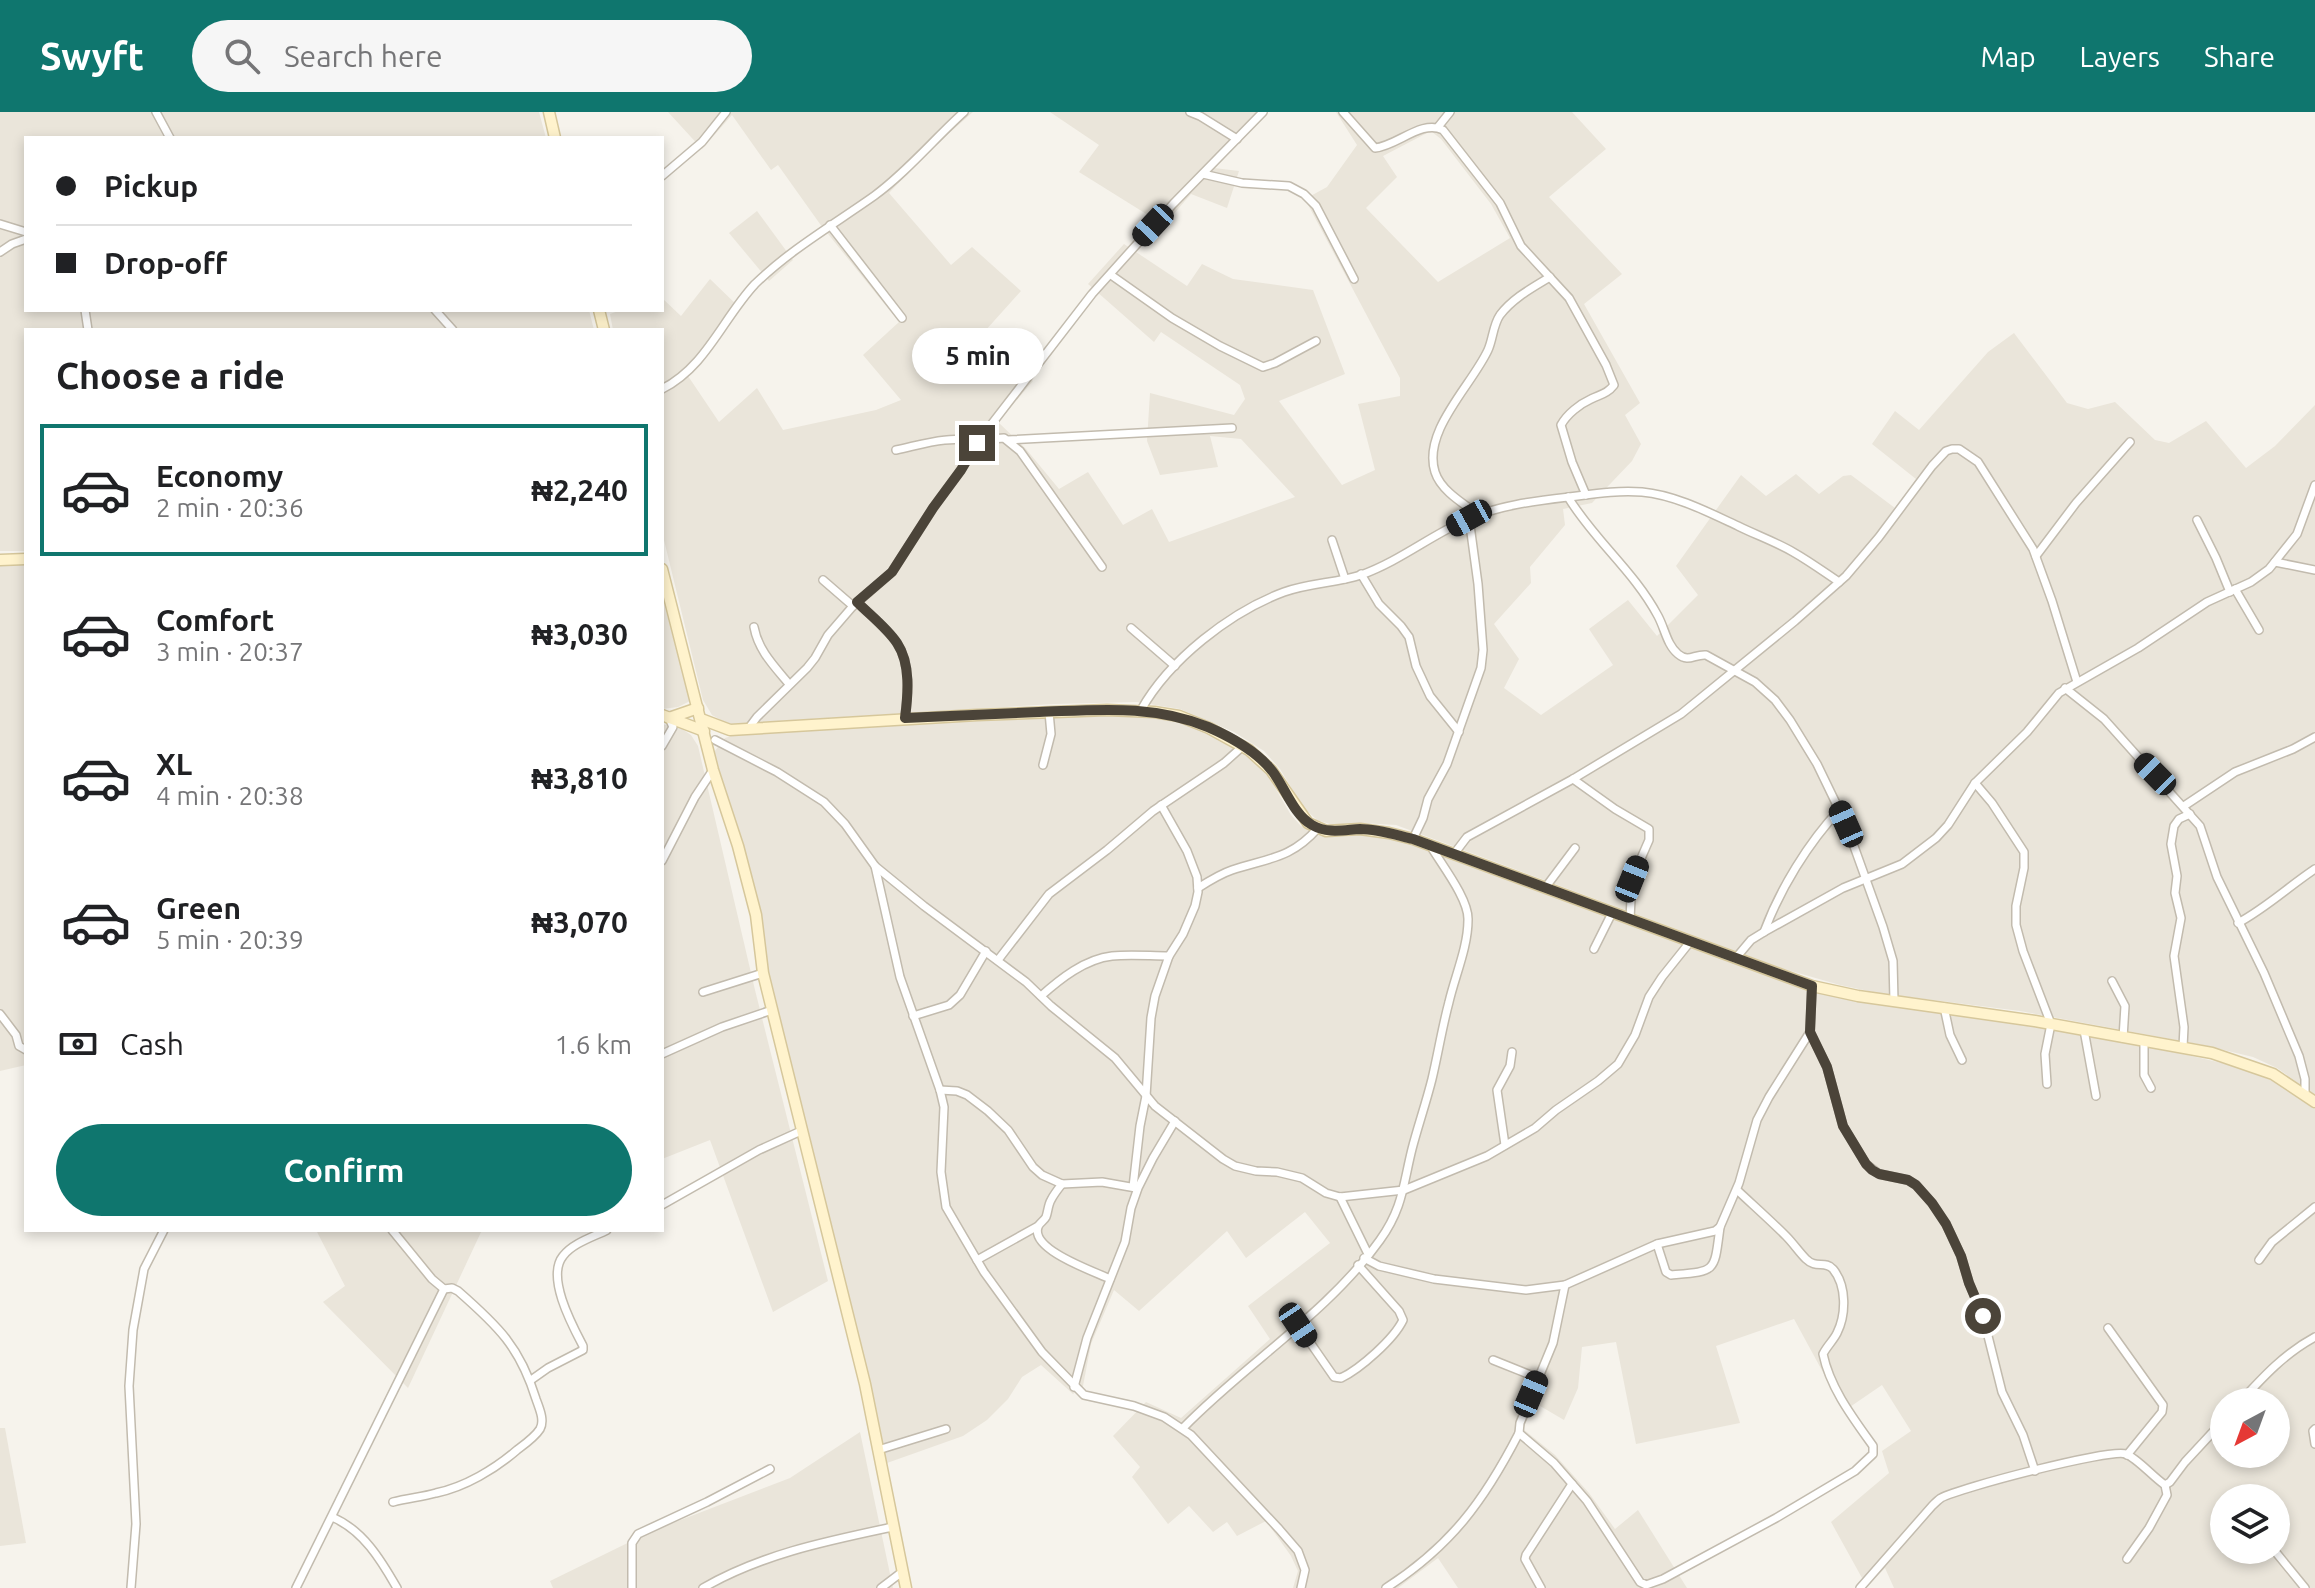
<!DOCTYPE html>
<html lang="en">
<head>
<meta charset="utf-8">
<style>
	:root { --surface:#fff; --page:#f6f6f6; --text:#202124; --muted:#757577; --line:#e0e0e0; --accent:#0f766e }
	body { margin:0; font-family:Ubuntu,sans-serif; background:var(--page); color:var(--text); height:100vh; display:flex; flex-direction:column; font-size:30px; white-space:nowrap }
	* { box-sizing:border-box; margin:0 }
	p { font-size:26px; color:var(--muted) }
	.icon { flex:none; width:44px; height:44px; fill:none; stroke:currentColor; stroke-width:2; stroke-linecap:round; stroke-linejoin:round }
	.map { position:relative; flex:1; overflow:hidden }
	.side { position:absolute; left:24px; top:216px; width:640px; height:904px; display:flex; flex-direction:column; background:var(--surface); border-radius:0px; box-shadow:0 4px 12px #0003 }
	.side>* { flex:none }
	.guide { position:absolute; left:24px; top:24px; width:640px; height:176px; border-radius:0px; box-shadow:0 4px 12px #0003; display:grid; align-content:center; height:176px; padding:0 32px; background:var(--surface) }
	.needle { width:52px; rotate:221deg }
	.buttons { position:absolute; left:2210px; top:1276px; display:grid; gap:16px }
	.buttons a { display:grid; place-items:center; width:80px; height:80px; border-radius:50%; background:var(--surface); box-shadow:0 4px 12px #0003; font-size:40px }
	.end { position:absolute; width:36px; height:36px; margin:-18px; border:10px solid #4b4439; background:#fff; box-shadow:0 0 0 4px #fff }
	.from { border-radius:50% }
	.bubble { position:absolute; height:56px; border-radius:28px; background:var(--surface); box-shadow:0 4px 12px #0003; font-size:26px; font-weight:600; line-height:56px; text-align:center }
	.car { position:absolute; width:24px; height:48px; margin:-24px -12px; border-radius:10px; box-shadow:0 0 6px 2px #0007; background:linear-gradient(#222 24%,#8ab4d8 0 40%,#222 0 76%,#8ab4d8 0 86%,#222 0) }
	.guide b { display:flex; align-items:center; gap:28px; height:76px; font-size:30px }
	.guide b+b { border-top:2px solid var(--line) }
	.guide i { width:20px; height:20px; background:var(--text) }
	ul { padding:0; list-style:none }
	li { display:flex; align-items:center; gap:24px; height:132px; margin:0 16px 12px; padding:0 16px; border:4px solid transparent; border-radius:0px }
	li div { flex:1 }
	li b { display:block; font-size:30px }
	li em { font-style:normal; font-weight:600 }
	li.on { border-color:var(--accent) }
	li>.icon { width:72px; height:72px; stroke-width:1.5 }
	h2 { padding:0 32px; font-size:36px; line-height:96px }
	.pay { display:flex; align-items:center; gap:20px; height:88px; padding:0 32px; font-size:30px }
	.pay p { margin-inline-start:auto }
	.cta { display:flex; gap:16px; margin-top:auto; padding:16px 32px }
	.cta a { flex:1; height:92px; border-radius:48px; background:var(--accent); color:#fff; font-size:32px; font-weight:600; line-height:92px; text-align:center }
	header { display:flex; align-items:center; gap:48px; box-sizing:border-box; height:112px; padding:0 40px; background:var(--accent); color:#fff }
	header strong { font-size:38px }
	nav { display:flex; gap:44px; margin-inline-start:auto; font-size:28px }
	.search { width:560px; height:72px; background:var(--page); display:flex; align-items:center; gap:20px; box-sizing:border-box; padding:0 28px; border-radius:44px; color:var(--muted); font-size:30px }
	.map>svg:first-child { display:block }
</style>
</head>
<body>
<header>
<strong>Swyft</strong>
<div class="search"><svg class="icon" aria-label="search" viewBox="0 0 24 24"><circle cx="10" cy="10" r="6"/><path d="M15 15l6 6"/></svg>Search here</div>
<nav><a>Map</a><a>Layers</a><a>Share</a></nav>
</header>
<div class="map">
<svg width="2315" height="1476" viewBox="0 0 2315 1476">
	<rect width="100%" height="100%" fill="#f6f3ec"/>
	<!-- residential -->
	<g fill="#eae5da" fill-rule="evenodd">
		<polygon points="0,0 539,0 546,26 26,26 26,198 589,198 594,218 26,218 26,439 0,439"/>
		<path d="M668,0H973L930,38L889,81L951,153L972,135L1021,179L985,219L1033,269L998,310L1026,337L1059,377L1088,360L1123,413L1152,397L1169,430L1295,385L1241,327L1210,324L1218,355L1160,363L1147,329L1150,281L1234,303L1245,287L1240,273L1161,220L1154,230L1088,172L1124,132L1187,174L1202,152L1233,167L1313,178L1345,262L1279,289L1342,373L1375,358L1358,292L1400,284V266L1305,87L1327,75L1357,33L1336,0H1572L1606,37L1549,85L1622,162L1584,192L1640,291L1625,303L1641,332L1632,349L1592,391L1563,397L1565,413L1530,455L1531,471L1494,512L1519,547L1504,576L1541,603L1613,553L1589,517L1628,488L1657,524L1698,483L1676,454L1741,363L1766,384L1796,362L1819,382L1843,364L1851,363L1895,396L1916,367L1872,332L1895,299L1919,318L1988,240L2014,221L2067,291L2088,297L2115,290L2155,328L2169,331L2206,309L2246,356L2275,334L2315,293V983L2277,956L2253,945L2203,933L2020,899L1878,881L1840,873L1784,857L1396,713L1362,711L1333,713L1317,708L1303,695L1280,657L1264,639L1234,620L1180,597L1137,590L1054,592L728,612L712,603L703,588L662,420V218H613L610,202L621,198H662V186L681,204L710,167L740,196L713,235L688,264L719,310L757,276L783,318L876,298L901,288L863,243L899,210L820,112L778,53L771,58L732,3L702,37ZM1432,20L1441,27L1491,92L1510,126L1438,170L1366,96L1397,65L1383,44L1427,21Z"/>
		<polygon points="1050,0 1268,0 1214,56 1239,59 1227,96 1191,82 1164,113 1079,60 1099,33"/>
		<polygon points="757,99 793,148 769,169 729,121"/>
		<polygon points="26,453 26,953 0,959 0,454"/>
		<polygon points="662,484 690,589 678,595 662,597"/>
		<path d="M1119,604L1155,605L1173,609L1194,615L1225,629L1259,652L1270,667L1291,703L1301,714L1324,724L1345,725L1364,722L1410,731L1821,882L2066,920L2183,942L2248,957L2290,978L2315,997V1476H1894L1885,1456L1867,1475L1831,1410L1889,1361L1882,1339L1911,1319L1882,1273L1844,1299L1794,1207L1716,1234L1740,1311L1636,1332L1616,1230L1582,1235L1578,1276L1564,1308L1535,1291L1523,1317L1555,1343L1589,1381L1615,1417L1638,1398L1687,1476H1458L1438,1446L1398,1476H1293L1298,1459L1291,1444L1266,1409L1237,1424L1227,1410L1213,1420L1189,1394L1168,1412L1132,1365L1140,1355L1113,1324L1146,1290L1181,1306L1270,1227L1248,1194L1330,1131L1305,1100L1246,1146L1227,1119L1139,1199L1114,1178L1091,1232L1083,1274L1073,1282L1041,1253L1022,1265L1008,1287L987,1308L963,1324L887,1351L843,1158L770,872L714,651V640L725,626L735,623L1027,606ZM2224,1290H2276V1342H2224ZM2224,1386H2276V1438H2224Z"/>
		<polygon points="662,612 682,617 691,623 698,634 755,878 828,1169 773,1200 710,1028 662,1047"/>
		<polygon points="316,1118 482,1118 408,1276 323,1190 345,1174"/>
		<polygon points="0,1316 5,1316 26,1431 0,1434"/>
		<polygon points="860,1320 893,1476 553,1476 550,1469 652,1419 790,1366"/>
	</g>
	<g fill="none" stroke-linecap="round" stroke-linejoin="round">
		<defs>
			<g id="street">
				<polyline points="156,0 170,26"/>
				<polyline points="1190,0 1200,4 1237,27"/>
				<path d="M1343,0L1375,36C1397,34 1422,7 1443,18L1500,91L1521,134L1569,186L1606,253L1614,273C1607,282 1601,282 1591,287C1580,292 1567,302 1561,313L1572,350L1586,383"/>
				<polyline points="1438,15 1450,0"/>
				<polyline points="1203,62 1242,71 1289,74 1304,82 1316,94 1354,167"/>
				<polyline points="662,64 702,30 726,0"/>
				<polyline points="0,112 26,120"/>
				<polyline points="830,113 902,206"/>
				<polyline points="0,140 12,132 26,127"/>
				<polyline points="1111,163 1172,206 1220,234 1263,255 1275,251 1316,229"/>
				<polyline points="85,198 88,218"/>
				<polyline points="435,198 453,218"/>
				<path d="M662,277C706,255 723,206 755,172C791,137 833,113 874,84C907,60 934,27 964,0"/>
				<polyline points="979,328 1004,326 1020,339 1102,455"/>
				<polyline points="1008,328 1232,316"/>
				<path d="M896,338C921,333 951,322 977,331"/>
				<path d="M1568,385C1594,428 1634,459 1658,504C1665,517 1667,533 1678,542C1689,551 1694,542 1706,543L1755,570L1775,588L1790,608L1817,652L1846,712L1883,815L1893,849L1894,889"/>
				<path d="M1479,403C1464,392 1441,379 1435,360C1422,319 1472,273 1488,238C1493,227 1493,213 1500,203C1513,186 1532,176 1550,165"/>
				<polyline points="2197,408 2216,446 2230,480"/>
				<polyline points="1332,428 1345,467"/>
				<polyline points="2036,444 2076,391 2130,330"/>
				<polyline points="2275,450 2315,458"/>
				<polyline points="1361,462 1379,492 1401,514 1409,525 1416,554 1430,584 1459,620"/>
				<polyline points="823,468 853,494"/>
				<polyline points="2235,477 2259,518"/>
				<path d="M857,490C870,503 887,516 897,531C911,552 908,583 905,606"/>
				<path d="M754,515C758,538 774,554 789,572"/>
				<polyline points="1131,516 1175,554"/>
				<polyline points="2065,576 2104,607 2200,714 2217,765 2264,861 2299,944 2305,967 2305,982"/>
				<path d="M1141,598C1169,548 1230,500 1284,480C1309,471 1336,471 1361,463C1400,449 1431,423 1468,407C1500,393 1535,389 1569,385C1593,382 1617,378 1642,380C1675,383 1708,400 1738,414C1756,423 1776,430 1793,440C1809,449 1824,460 1839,470"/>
				<polyline points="748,617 757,605 807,556 815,546 828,523 853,494 892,460 933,396 961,358 977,331 1092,182 1173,92 1263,0"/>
				<polyline points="715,628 777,660 824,690 845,712 875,754 924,794 1026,870 1051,894 1115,946 1155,994 1223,1047 1235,1054 1256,1059 1277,1060 1302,1066 1326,1081 1340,1085 1404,1078 1487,1044 1535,1016 1556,998 1598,969 1618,952 1635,923 1649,885 1662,865 1690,830"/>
				<polyline points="662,634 673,615 669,606"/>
				<polyline points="1043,653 1051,622 1049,600"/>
				<polyline points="1573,667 1615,697 1649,717 1649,728 1632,767 1630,807"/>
				<polyline points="1975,671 1992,691 2024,740 2024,756 2016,794 2016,813 2023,839 2051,912 2045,942 2047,972"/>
				<polyline points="2184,694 2235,660 2293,637 2315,625"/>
				<polyline points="1413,727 1423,706 1428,687 1447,652 1481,556 1483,538 1478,472 1469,406"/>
				<polyline points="1454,742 1467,725 1573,667 1681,602 1795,509 1846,464 1879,425 1932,354 1946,339 1952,337 1959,337 1978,350 2033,437 2052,489 2077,570"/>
				<polyline points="662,749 695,685 713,658"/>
				<polyline points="875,754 900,865 940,978 944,995 941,1060 946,1095 984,1160 1042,1240 1084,1283 1134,1294 1164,1305 1191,1323 1279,1417 1298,1439 1305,1458 1301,1476"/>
				<path d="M1198,776C1209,769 1220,762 1232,758C1268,746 1291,747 1318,716"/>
				<polyline points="1545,776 1575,736"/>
				<path d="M2238,811C2266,796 2288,775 2315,757"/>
				<path d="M1764,820C1780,777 1808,731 1840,697"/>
				<polyline points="1594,837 1612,801"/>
				<polyline points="1735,847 1751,828 1764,820 1843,776 1902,752 1936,726 1948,713 1975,671 2027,620 2059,581 2138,536 2207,490 2251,470 2269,457 2297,422 2315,373"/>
				<polyline points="998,848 1049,782 1107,738 1153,699 1224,651 1243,634"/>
				<polyline points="2112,869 2125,894 2123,926"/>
				<polyline points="703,880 763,861"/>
				<path d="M1041,884C1060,867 1085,847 1112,844C1130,842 1150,844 1169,844"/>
				<polyline points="1944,895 1950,923 1962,948"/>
				<polyline points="0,902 16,923 19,934 26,938"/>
				<polyline points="913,904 949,893 960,883 986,839"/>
				<polyline points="2084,918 2096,984"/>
				<polyline points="1810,920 1827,955 1843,1014 1866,1052 1879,1062 1908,1068 1916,1073 1932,1091 1946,1112 1961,1144 1969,1171 1983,1204 2002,1280 2023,1323 2035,1359"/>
				<polyline points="2144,929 2144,963 2151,976"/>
				<polyline points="2183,935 2184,915 2174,844 2181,806 2175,781 2177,764 2171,732 2174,714 2179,707 2190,702"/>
				<polyline points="662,942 722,915 772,898"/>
				<polyline points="940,978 957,979 967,983 988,999 1008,1018 1033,1055 1042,1063 1062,1072 1102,1070 1136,1076"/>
				<polyline points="1505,1033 1497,978 1510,954 1512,940"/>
				<path d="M1062,1072C1058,1077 1054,1082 1051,1088C1048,1093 1048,1100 1046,1105C1044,1109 1039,1111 1038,1115C1030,1138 1096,1160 1110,1167"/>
				<polyline points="1133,1075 1140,1014 1146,984 1151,906 1155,884 1169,844 1183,822 1195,794 1198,780 1197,765 1187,739 1161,693"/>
				<polyline points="1340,1085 1368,1142"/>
				<polyline points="662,1093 759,1038 801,1019"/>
				<path d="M392,1118L432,1167L444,1177L452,1176L458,1179C498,1214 520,1235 536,1287C539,1296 545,1308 540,1317C535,1325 525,1332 517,1338C495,1357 465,1375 436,1381C422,1385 408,1386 393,1390"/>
				<path d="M1657,1132L1666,1160L1671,1163C1717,1159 1714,1161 1720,1115"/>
				<polyline points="1364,1146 1379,1154 1434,1167 1526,1178 1565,1173 1657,1132 1715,1119 1720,1115 1739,1071 1757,1008 1769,985 1810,920 1812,874"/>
				<polyline points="977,1148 1038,1114"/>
				<polyline points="2259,1148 2272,1130 2315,1095"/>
				<path d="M1565,1173L1553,1231L1520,1311L1519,1321L1554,1351L1587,1389L1640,1470L1646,1473L1663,1467L1776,1406L1855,1359L1873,1342V1334C1853,1306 1830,1276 1823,1242C1827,1234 1833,1229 1837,1221C1846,1203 1847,1174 1833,1157C1825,1148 1816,1157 1806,1147C1799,1140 1793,1131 1786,1124C1770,1108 1753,1093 1737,1078"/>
				<path d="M1298,1213L1334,1265L1341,1266C1360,1257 1394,1227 1403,1208L1399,1199L1358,1153"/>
				<polyline points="2108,1216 2163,1293 2162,1300 2127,1343"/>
				<polyline points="1493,1248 1538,1266"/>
				<path d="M531,1268L548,1256L583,1238V1234C572,1213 546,1165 563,1144C573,1131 593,1125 607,1118"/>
				<polyline points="1074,1275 1087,1226 1125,1130 1131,1096 1138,1076 1153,1046 1175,1009"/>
				<path d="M2240,1290C2263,1265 2285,1241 2315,1225"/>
				<path d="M1183,1316C1245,1252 1328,1201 1380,1128C1403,1096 1403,1073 1412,1037C1418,1014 1426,991 1432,967C1438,942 1442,916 1449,890C1455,864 1468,835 1468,808C1469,787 1441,752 1430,733"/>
				<polyline points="2315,1317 2313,1319 2315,1332"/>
				<polyline points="878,1338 946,1317"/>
				<polyline points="2165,1373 2170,1370 2185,1350 2224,1308"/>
				<path d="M332,1405C363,1418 381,1448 397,1476"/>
				<polyline points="2274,1438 2305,1476"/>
				<polyline points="131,1476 136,1412 129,1274 133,1218 144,1157 164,1118"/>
				<polyline points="296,1476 444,1177"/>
				<polyline points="632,1476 632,1431 638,1422 707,1390 770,1357"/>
				<path d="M703,1476C762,1442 827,1429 893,1415"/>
				<polyline points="881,1476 902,1460"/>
				<path d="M1386,1476C1451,1434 1484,1389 1519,1321"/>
				<polyline points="1541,1476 1525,1447 1526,1443 1572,1372"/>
				<path d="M1860,1476L1932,1394C1935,1391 1938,1388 1941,1386C1959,1376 2111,1336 2126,1342C2138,1347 2153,1365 2165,1373L2167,1383L2149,1416L2127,1447"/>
			</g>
			<g id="secondary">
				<polyline points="549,0 555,26"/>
				<polyline points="599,198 604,218"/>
				<polyline points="0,448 26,447"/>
				<polyline points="662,457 713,658 738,734 756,803 763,861 865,1272 906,1476"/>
				<polyline points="662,603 704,619"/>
				<polyline points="669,606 698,596"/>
				<polyline points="701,607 730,618 977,603 1107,598 1154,600 1179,604 1209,616 1249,638 1271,658 1308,711 1326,719 1360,717 1389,721 1413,727 1812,874 1858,884 2035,909 2212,941 2273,962 2315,990"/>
			</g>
		</defs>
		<!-- street casing -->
		<use href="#street" stroke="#c2bbae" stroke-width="10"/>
		<!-- secondary casing -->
		<use href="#secondary" stroke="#d6c79b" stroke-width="13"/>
		<!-- street -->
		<use href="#street" stroke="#fff" stroke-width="7"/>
		<!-- secondary -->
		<use href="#secondary" stroke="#fff3cd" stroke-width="10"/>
	</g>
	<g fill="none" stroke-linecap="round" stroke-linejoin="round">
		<!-- route -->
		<path stroke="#4b4439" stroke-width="10" d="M977,331L961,358L933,396L892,460L857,490C870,503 887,516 897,531C911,552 908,583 905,606C950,604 995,602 1039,600C1098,598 1152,592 1208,615C1231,625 1257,639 1273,660C1285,676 1294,703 1312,713C1328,722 1343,718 1360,717C1378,717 1396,723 1413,727L1812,874L1810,920L1827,955L1843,1014L1866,1052L1872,1058L1879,1062L1908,1068L1916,1073L1932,1091L1946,1112L1961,1144L1969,1171L1983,1204"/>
	</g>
</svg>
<div class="buttons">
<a><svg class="needle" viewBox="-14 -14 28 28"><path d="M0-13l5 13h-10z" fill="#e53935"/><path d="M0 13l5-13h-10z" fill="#757577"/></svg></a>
<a><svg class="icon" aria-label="layers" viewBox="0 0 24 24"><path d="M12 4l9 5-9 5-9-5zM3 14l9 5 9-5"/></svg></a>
</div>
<i class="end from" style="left:1983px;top:1204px"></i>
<i class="end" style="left:977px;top:331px"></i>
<div class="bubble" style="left:912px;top:216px;width:132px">5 min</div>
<i class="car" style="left:1153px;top:113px;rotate:223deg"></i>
<i class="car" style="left:1469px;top:406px;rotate:241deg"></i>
<i class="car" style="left:2155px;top:662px;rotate:315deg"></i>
<i class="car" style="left:1846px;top:712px;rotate:336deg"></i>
<i class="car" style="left:1632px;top:767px;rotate:22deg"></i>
<i class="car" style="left:1298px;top:1213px;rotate:146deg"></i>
<i class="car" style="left:1531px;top:1282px;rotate:23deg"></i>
<div class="guide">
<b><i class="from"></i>Pickup</b>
<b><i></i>Drop-off</b>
</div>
<section class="side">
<h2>Choose a ride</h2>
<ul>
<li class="on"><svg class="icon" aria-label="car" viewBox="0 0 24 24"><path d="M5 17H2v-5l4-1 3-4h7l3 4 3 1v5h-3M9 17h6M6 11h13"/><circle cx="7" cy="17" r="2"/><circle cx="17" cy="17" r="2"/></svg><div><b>Economy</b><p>2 min · 20:36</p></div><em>₦2,240</em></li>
<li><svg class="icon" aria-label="car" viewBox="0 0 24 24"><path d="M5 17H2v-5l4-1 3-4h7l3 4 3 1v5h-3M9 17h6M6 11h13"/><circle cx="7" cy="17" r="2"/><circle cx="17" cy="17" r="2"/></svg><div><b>Comfort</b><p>3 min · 20:37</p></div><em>₦3,030</em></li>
<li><svg class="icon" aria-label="car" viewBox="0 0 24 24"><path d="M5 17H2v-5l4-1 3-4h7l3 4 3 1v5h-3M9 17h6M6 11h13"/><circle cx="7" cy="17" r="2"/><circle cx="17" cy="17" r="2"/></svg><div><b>XL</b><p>4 min · 20:38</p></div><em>₦3,810</em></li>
<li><svg class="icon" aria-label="car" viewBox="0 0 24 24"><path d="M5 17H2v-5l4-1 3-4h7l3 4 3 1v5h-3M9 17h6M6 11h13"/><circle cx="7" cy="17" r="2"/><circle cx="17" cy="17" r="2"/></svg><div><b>Green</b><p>5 min · 20:39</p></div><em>₦3,070</em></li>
</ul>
<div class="pay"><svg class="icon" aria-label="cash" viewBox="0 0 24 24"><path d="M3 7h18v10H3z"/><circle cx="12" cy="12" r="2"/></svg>Cash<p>1.6 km</p></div>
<div class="cta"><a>Confirm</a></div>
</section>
</div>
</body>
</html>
